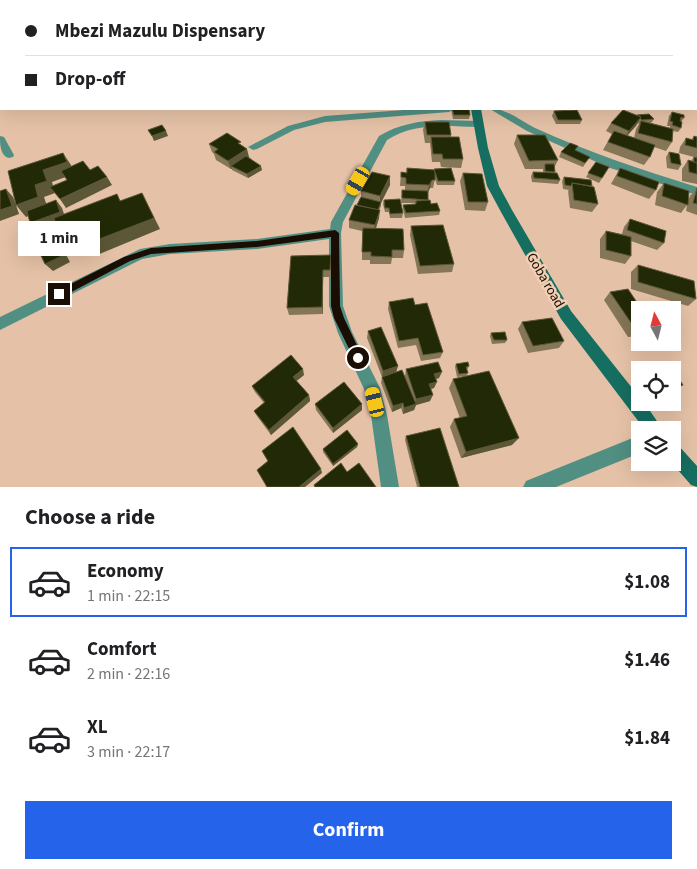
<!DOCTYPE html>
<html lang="en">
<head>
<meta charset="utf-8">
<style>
	:root { --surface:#fff; --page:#f2f2f2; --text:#202124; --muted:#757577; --line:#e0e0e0; --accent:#2563eb }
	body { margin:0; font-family:"Source Sans 3",sans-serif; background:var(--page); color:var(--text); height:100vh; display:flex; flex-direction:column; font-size:19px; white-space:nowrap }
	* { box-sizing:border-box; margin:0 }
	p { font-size:16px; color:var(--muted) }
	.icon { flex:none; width:28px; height:28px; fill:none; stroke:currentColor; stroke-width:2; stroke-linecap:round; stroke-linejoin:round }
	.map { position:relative; height:487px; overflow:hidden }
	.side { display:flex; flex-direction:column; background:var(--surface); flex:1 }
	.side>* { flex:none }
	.hud { position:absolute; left:0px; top:0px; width:698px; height:110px; box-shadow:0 5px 20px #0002; display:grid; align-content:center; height:110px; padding:0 25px; background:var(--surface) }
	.needle { width:32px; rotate:353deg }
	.buttons { position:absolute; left:631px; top:301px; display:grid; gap:10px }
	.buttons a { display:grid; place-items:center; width:50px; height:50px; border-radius:0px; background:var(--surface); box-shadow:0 5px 20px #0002; font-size:25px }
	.end { position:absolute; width:22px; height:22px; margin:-11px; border:6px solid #190d04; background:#fff; box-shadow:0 0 0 2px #fff }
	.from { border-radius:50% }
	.bubble { position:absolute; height:35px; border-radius:0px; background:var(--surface); box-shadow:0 5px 20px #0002; font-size:16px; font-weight:700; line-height:35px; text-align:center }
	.car { position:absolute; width:15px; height:30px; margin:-15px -8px; border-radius:6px; box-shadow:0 0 4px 1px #0007; background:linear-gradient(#f5c518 24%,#345 0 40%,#f5c518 0 76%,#345 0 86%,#f5c518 0) }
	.hud b { display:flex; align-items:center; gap:18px; height:48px; font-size:19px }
	.hud b+b { border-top:1px solid var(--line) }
	.hud i { width:12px; height:12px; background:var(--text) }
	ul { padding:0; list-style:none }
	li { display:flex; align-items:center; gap:15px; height:70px; margin:0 10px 8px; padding:0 15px; border:2px solid transparent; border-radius:0px }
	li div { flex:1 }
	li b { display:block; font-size:19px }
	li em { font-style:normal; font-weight:700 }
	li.current { border-color:var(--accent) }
	li>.icon { width:45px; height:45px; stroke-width:1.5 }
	h2 { padding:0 25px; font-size:22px; line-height:60px }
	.primary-button { display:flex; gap:10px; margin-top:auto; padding:10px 25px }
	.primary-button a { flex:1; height:58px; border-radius:0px; background:var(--accent); color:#fff; font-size:20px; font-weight:700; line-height:58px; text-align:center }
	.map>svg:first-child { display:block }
</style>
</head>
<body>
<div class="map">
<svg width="697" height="487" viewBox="0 0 697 487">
	<rect width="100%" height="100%" fill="#e5c2a7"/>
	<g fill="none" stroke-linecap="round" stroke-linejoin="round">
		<!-- street -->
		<g fill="#518f83" fill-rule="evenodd">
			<rect x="185" y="0" width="7" height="1"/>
			<rect x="557" y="0" width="17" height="1"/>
			<polygon points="417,109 454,109 449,112 325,122 294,130 257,149 253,150 248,147 288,126 325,116"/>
			<path d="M490,109C507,108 520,121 535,128C588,152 642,170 697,187V195L610,168L527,131Z"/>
			<path d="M441,120L478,121L483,124L478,127C447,126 414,122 387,140L343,222L341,233L343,306L352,332L380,388L387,415L399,487H381L371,415L364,389L338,333L329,306V239L257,249L170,254L142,259L0,330V317L140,249L170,244L257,239L330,229L331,222L379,136C399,124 419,121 441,120Z"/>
			<path d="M0,136L4,137L14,155L13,157L9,158C0,156 0,144 0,136Z"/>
			<polygon points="640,435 640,453 556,487 523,487 526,481"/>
		</g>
		<!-- secondary -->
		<g fill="#166e61" fill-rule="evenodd">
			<rect x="460" y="0" width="6" height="1"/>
			<polygon points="471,109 481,109 488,148 499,186 512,210 571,311 640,398 640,402 644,402 663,430 645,430 561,319 501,212 487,186 478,148"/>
			<polygon points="672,443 678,445 697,466 697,487 691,485 671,462 672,462"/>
		</g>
	</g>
	<!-- wall -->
	<g fill="#847656" fill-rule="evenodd">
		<polygon points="47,0 87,0 88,1 47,1"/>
		<polygon points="480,0 500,0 499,1 481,1"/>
		<polygon points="501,0 518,0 518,1 500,1"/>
		<polygon points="603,0 618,1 618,0 638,0 637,1 603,1"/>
		<polygon points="687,0 697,0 697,8 696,8 696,1 686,1"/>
		<polygon points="451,109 469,109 470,115 469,119 453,119"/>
		<polygon points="554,111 582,120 580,124 556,124 552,116"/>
		<path d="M672,112L684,118L681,122V128L678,132L673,131L672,142L666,151L654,147L650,157L644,165L603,150L612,134L606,131L611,123L637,116L654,119L651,123L670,128V126H667L669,116ZM638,123L639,124L636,129L634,138L627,136Z"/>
		<polygon points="425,122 451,135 451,137 463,159 461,168 441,167 440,162 432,162 430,143 425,143 423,130"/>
		<polygon points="517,135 558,160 554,168 554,173 560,180 558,184 532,182 531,176 533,172 543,172 543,169 525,169 514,144"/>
		<polygon points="694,136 697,137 697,184 682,181 682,169 688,160 691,161 694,157 679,153 680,147 686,138 691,140"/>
		<polygon points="209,144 242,146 249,157 262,170 248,178 232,170 232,169 231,169 216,160 214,154 212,152"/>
		<polygon points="576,151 587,161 583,167 559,157 561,152"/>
		<polygon points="669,152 681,165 678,170 667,168 666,157"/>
		<polygon points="596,162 609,167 599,183 586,177"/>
		<polygon points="407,168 434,170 434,169 455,181 454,185 437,185 435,179 433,188 430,188 428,192 428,201 440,211 439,215 405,218 403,209 403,205 415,204 415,203 401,203 402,190 405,190 405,186 400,186 401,172 406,173"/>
		<polygon points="620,168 656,190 649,199 611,184"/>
		<polygon points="463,173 488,202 485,211 465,210 460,181"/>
		<polygon points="564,177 598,204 592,212 570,208 568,191 569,190 563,189 562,181"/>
		<polygon points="664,183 688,201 690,196 697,188 697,215 686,211 687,205 681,213 655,205 657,192"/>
		<polygon points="390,185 381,202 381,206 379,210 379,218 376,228 404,250 403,258 392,258 391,264 370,264 370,260 362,260 362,231 349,228 349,220 361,197 361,191"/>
		<polygon points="384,200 403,213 402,218 390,218 389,212 385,212 383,204"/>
		<polygon points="630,219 664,243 657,250 631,241 631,256 625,264 600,258 600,239 606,231 622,234 624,227"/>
		<polygon points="411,226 454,264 452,272 418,274 410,235"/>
		<polygon points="291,256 331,263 331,277 323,277 323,314 289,315 287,308"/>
		<polygon points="638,265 696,299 688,306 631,289 631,272"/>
		<polygon points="610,292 640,310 640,336 628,337 604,300"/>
		<polygon points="389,302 415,305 443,352 440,358 421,361 416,345 398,348 388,309"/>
		<polygon points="522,322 564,341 559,348 528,353 518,329"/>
		<polygon points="368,331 398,366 396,372 405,376 406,369 439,378 436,379 434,388 430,389 430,401 416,405 414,410 403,414 401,408 392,412 381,383 382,377 367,338"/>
		<polygon points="491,333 507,340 505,343 492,344 490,336"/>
		<polygon points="456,364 469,366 467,370 468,373 466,376 457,377 455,367"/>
		<polygon points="672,370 683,385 678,388 672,390"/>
		<polygon points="304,375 296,381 309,395 310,401 271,435 257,416 254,411 264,403 255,392 252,386"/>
		<polygon points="453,379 512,445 461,458 450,427 454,419 460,418 449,388"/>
		<polygon points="315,404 362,404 362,410 333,433 316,410"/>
		<polygon points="406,436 459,487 417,487 405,440"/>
		<polygon points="358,444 357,447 333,466 323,452 323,449"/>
	</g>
	<!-- shaded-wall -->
	<g fill="#5c5736">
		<polygon points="641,117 636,126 624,139 629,131"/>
		<polygon points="166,131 168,136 154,141 152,136"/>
		<polygon points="247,149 249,157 234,167 231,166 232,169 231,169 228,161"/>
		<polygon points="63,153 71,165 74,174 52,182 55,193 44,197 48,209 26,217 16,205 19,214 0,221 0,210 6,189 13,197 16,205 43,170"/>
		<polygon points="261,166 262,170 248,178 247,174"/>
		<polygon points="390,176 390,185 380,205 380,196"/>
		<polygon points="107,177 112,185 66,208 60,199"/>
		<polygon points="432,180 430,188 427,194 429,185"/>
		<polygon points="142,193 160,229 97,255 89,243"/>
		<polygon points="56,200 62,208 66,220 37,231 30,223"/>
		<polygon points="380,210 379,218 374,234 375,225"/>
		<polygon points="84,227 92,239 69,248 59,237"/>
		<polygon points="52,234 59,242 70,262 53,271 45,264"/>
		<polygon points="323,270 323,314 322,307"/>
		<polygon points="398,366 396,372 382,377 383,371"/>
		<polygon points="303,369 304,375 294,383 293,377"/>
		<polygon points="442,372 439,378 431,380 434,374"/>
		<polygon points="437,382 434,388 426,390 429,384"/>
		<polygon points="309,395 310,401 271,435 269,430"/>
		<polygon points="433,395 430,401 416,405 414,410 403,414 404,408 414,405 416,399"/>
		<polygon points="403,403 401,408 392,412 393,406"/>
		<polygon points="362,404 362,410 333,433 333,428"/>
		<polygon points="519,438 512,445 461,458 466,452"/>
		<polygon points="358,444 357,447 333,466 333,464"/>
		<polygon points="321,469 322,473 305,487 299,487"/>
	</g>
	<!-- building -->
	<g fill="#222906" stroke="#5c5736">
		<polygon points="50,0 59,0 58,1 49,1"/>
		<polygon points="69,0 82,0 81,1 68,1"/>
		<polygon points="229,0 235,0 236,1 243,0 244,1 225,1"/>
		<polygon points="490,0 497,0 497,1 489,1"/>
		<polygon points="537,0 549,0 550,1 537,1"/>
		<polygon points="603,0 618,1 604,1"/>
		<polygon points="626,0 637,0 637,1 629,1"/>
		<polygon points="641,0 652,0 652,1"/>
		<rect x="0" y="7" width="1" height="11"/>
		<polygon points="696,63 697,63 697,74 696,73"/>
		<polygon points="452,109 469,109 470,115 454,115"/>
		<polygon points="577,110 582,120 558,120 554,111"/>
		<polygon points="623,110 641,117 629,131 611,123"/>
		<polygon points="672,112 684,115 684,118 681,117 680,121 682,122 681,128 672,125 673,122 670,121"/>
		<polygon points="649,114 654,119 642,120 640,118 641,117 637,115"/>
		<polygon points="641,121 673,129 672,142 638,133"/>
		<polygon points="425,122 449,122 451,135 427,135"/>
		<polygon points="162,125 166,131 152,136 148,130"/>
		<polygon points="614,131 655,145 650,157 608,142"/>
		<polygon points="227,133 241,142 238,143 247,149 228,161 214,152 218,149 209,144"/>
		<polygon points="517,135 545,135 558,160 529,161"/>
		<polygon points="694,136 697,137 697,148 685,145 686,138 693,140"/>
		<polygon points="431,137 459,137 463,159 443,159 442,154 433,154"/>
		<polygon points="570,143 578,146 575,150 590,157 585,163 561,152"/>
		<polygon points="669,152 679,154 681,165 671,163"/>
		<polygon points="63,153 67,162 43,170 47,181 35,185 38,197 16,205 8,171"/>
		<polygon points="246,156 261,166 247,174 231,166"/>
		<polygon points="694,157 697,158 697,163 694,162"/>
		<polygon points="688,160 697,163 697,174 689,172"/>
		<polygon points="83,161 90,170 98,166 107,177 60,199 50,187 67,180 61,171"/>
		<polygon points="596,162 609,167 602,178 588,173"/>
		<polygon points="545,164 554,164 555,172 545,171"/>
		<polygon points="407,168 435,170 435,180 432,180 429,185 406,184 406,178 401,177 401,172 407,173"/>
		<polygon points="451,168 455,181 438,181 434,169"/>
		<polygon points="620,168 659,182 656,190 617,176"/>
		<polygon points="372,172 390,176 380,196 361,191"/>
		<polygon points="533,172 557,173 560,180 534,178"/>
		<polygon points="463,173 482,174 488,202 468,202"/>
		<polygon points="564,177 591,180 592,186 572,183 571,186 565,185"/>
		<polygon points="572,183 594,187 598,204 574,200"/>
		<polygon points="664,183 689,191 688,205 662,196"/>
		<polygon points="697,188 697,204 693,203"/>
		<polygon points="6,189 12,206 0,210 0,191"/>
		<polygon points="402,190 428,191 428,200 402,198"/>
		<polygon points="142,193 154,218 89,243 84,227 59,237 54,218 117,194 120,201"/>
		<polygon points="361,197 381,202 378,210 357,205"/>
		<polygon points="400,199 403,213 390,214 389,208 385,208 384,200"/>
		<polygon points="56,200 60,212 30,223 27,211"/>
		<polygon points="430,200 431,204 437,203 440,211 406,213 403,205 416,204 416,201"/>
		<polygon points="355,205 380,210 375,225 349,220"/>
		<polygon points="630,219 666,231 664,243 627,230"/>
		<polygon points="443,225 454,264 420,266 411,226"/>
		<polygon points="363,228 403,229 404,250 392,250 392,257 371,256 371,252 362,252"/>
		<polygon points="606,231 631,237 631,256 606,250"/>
		<polygon points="52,234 64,255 45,264 35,243"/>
		<polygon points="331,255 330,270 323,270 322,307 287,308 291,256"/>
		<polygon points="638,265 694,281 696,299 638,282"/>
		<polygon points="628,289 642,310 640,310 640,330 636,330 610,292"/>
		<polygon points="413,298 415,305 427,303 443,352 423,355 418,338 399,341 389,302"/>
		<polygon points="552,318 564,341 533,346 522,322"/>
		<polygon points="381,327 398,366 383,371 368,331"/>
		<polygon points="505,332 507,340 494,340 491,333"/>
		<polygon points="291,355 303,369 293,377 309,395 269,430 254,411 265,402 252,386"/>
		<polygon points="438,362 442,372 434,374 437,382 429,384 433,395 416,399 406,369"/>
		<polygon points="468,362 469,366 466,367 468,373 459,374 456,364"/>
		<polygon points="671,368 683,385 672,388 672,370 663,370"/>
		<polygon points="402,370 416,404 404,408 403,403 393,406 382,377"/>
		<polygon points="489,371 519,438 466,452 454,419 467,416 453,379"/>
		<polygon points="344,382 362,404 333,428 315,404"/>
		<polygon points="293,427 321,469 299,487 267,487 257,470 268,461 262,451"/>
		<polygon points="440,428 459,487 420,487 406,436"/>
		<polygon points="347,430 358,444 333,464 323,449"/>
		<polygon points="341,463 347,472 359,463 376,487 315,487 314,485"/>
	</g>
	<!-- route -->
	<polygon fill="#190d04" points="335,230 339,233 340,306 344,318 363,358 358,363 355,361 334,318 331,306 331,237 257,247 151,254 130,261 62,297 59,298 54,294 55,292 124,257 151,248 257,241"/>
	<g text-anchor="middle" stroke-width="5" stroke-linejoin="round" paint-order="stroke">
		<!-- street labels -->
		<g font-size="14" fill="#190d04" stroke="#f2cfb3">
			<text transform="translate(546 280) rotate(60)" y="5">Goba road</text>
		</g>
	</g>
</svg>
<div class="buttons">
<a><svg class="needle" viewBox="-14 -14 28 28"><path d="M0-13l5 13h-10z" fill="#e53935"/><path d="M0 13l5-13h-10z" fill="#757577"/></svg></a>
<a><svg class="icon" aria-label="locate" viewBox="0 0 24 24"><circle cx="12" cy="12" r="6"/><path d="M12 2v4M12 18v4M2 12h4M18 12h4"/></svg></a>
<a><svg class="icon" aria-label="layers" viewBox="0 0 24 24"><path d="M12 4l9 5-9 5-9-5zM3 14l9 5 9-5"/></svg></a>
</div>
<i class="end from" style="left:358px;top:358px"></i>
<i class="end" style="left:59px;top:294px"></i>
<div class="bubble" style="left:18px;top:221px;width:82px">1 min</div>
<i class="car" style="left:358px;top:181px;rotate:210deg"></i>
<i class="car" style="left:375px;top:402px;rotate:346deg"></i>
<div class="hud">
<b><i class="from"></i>Mbezi Mazulu Dispensary</b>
<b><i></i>Drop-off</b>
</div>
</div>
<section class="side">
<h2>Choose a ride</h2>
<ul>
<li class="current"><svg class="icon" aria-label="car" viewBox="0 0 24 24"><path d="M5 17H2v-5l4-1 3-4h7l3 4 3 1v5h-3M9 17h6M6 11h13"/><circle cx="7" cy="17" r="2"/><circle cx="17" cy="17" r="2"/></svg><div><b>Economy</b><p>1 min · 22:15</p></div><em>$1.08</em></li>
<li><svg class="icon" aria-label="car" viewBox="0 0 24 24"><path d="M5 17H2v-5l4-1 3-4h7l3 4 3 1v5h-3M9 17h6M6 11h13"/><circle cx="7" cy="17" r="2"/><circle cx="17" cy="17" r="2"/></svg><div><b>Comfort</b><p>2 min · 22:16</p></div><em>$1.46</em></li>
<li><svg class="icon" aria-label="car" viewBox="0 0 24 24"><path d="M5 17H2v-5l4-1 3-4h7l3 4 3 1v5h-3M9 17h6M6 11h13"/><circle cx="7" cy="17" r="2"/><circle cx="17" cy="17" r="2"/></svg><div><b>XL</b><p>3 min · 22:17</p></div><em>$1.84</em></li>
</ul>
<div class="primary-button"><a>Confirm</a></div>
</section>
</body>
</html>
